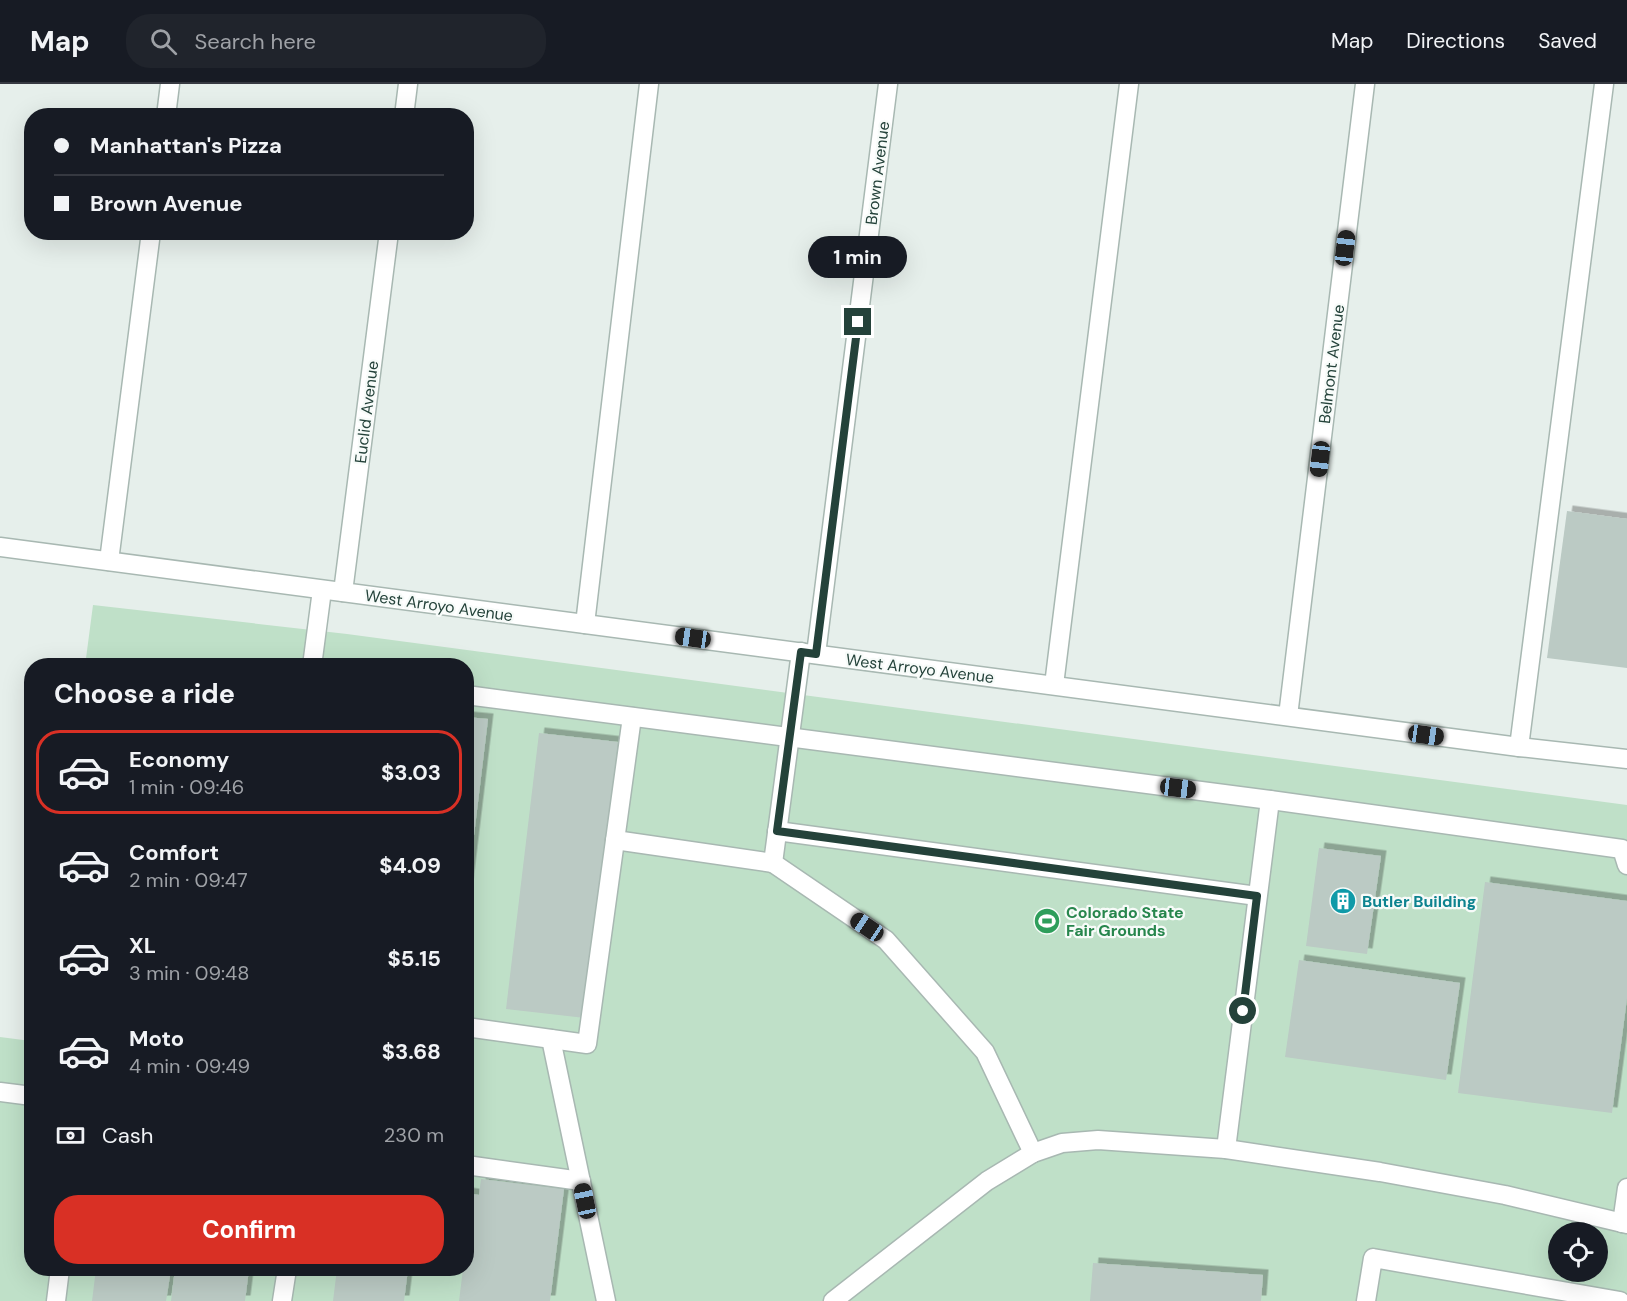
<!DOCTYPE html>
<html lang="en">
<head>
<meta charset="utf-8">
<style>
	:root { --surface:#171b24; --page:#20242c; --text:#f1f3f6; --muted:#9ea1a6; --line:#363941; --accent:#d93025 }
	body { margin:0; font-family:"DM Sans",sans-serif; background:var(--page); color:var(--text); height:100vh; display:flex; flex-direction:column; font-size:22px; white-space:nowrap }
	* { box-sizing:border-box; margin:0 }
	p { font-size:20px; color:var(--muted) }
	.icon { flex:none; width:33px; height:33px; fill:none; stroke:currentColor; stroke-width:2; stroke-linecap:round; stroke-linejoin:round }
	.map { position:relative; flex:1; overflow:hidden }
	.drawer { position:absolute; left:24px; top:574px; width:450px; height:618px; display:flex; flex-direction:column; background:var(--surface); border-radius:24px; box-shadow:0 6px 24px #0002 }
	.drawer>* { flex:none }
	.hud { position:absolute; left:24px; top:24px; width:450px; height:132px; border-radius:24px; box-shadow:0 6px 24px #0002; display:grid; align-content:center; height:132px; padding:0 30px; background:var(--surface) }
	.buttons { position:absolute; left:1548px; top:1138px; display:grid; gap:12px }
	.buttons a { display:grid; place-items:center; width:60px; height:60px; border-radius:50%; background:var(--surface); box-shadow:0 6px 24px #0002; font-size:30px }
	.end { position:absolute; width:27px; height:27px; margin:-14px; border:8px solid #24423a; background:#fff; box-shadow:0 0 0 3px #fff }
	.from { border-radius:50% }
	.bubble { position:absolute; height:42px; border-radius:21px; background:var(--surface); box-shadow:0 6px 24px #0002; font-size:20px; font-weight:700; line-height:42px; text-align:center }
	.car { position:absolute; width:18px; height:36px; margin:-18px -9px; border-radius:8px; box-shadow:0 0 4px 2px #0007; background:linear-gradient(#222 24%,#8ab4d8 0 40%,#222 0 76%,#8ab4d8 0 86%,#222 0) }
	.hud b { display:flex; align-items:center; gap:21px; height:57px; font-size:22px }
	.hud b+b { border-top:2px solid var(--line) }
	.hud i { width:15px; height:15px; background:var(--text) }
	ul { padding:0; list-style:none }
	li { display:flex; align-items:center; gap:18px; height:84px; margin:0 12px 9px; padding:0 18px; border:3px solid transparent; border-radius:24px }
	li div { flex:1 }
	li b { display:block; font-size:22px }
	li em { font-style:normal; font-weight:700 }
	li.active { border-color:var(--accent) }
	li>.icon { width:54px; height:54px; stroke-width:1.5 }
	h2 { padding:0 30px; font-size:27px; line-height:72px }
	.pay { display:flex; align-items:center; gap:15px; height:66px; padding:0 30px; font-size:22px }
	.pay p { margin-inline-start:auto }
	.primary-button { display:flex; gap:12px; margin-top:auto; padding:12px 30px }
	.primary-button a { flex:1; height:69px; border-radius:24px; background:var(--accent); color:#fff; font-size:24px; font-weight:700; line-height:69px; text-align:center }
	header { display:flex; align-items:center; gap:36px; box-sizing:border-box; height:84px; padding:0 30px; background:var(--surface); border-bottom:2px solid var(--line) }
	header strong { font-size:28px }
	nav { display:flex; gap:33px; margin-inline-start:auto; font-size:21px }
	.search { width:420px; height:54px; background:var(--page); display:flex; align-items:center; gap:15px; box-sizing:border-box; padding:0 21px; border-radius:24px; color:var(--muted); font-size:22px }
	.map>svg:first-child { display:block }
</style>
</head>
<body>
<header>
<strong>Map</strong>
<div class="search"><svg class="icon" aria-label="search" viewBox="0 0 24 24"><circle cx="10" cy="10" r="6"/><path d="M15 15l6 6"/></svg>Search here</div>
<nav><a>Map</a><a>Directions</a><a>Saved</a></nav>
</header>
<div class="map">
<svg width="1627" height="1217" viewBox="0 0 1627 1217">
	<defs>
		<filter id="shadow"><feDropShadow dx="5.5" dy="-5.5" stdDeviation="0" flood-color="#0004"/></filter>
	</defs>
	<rect width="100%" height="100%" fill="#e6efeb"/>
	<!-- green -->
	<path fill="#bfe0c8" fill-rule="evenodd" d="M93,521L347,550L1627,721V1217H0V953L31,957L32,1185H466V582H85ZM1558,1149H1598V1188H1558Z"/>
	<!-- building -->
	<g fill="#bbcac4" filter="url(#shadow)">
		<polygon points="1567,427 1627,435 1627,584 1547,574"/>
		<polygon points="466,633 488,635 468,801 466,801"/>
		<polygon points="539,649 618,658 585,934 506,925"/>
		<polygon points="1319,764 1381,772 1367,870 1306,862"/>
		<polygon points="1485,798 1627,817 1627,914 1612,1029 1458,1009"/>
		<polygon points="1299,876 1460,899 1446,996 1285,973"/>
		<polygon points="481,1095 564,1105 550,1217 459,1217 463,1185 466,1185 466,1109 479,1111"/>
		<polygon points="1093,1179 1263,1191 1261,1217 1090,1217"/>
		<polygon points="96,1185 171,1185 166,1217 92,1217"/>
		<polygon points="175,1185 249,1185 245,1217 171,1217"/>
		<polygon points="337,1185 408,1185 404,1217 333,1217"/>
	</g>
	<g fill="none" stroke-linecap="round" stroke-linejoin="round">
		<defs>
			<g id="minor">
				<polyline points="166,32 170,0"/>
				<polyline points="404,32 408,0"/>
				<polyline points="0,463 1519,663 1627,675"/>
				<polyline points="109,477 151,148"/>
				<polyline points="343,508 389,148"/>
				<polyline points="585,540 649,0"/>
				<polyline points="816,570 888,0"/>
				<polyline points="312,582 322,506"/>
				<polyline points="1054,601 1129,0"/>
				<polyline points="466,611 1270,716 1622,765 1627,781"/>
				<polyline points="1288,632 1365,0"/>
				<polyline points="1519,663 1604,0"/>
				<polyline points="777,747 1257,812"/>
				<polyline points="615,756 773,779 801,568"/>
				<polyline points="773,779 886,856 985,968 1033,1069"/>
				<polyline points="466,943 587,960 632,633"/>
				<polyline points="551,955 606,1217"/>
				<polyline points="0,1008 32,1012"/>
				<polyline points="1226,1065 1270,716"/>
				<polyline points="466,1081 581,1097"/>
				<polyline points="1622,1139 1627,1104"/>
				<polyline points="56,1217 60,1185"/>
				<polyline points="282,1217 287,1185"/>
				<polyline points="833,1217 987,1097 1033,1069 1062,1059 1098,1056 1226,1065 1380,1088 1505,1111 1627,1140"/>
				<polyline points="1366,1217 1373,1174 1620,1217"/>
			</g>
		</defs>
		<!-- minor casing -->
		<use href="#minor" stroke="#a8b8b2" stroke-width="21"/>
		<!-- minor -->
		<use href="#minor" stroke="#fff" stroke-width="18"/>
	</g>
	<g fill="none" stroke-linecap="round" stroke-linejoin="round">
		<!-- route -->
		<polyline stroke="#24423a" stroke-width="8" points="858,238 816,570 801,568 777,747 1257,812 1243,927"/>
	</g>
	<!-- icons -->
	<defs>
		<symbol id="building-disc" viewBox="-11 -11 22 22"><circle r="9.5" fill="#0f9aa8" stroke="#f7fbf9"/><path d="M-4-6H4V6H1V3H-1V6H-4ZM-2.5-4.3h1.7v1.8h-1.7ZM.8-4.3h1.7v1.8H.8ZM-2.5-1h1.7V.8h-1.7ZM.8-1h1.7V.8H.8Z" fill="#fff"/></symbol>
		<symbol id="stadium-disc" viewBox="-11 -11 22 22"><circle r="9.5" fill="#2e9e5b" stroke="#f7fbf9"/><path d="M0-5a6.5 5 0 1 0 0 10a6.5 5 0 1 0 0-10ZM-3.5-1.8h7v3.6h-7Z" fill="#fff"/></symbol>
	</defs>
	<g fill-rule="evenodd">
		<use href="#building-disc" x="1328" y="802" width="30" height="30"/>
		<use href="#stadium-disc" x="1032" y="822" width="30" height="30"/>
	</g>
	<g text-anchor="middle" stroke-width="4.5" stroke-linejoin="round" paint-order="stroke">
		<!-- street labels -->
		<g font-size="16" fill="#24423a" stroke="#f7fbf9">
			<text transform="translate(877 89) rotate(-83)" y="6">Brown Avenue</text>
			<text transform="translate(1331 280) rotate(-83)" y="6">Belmont Avenue</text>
			<text transform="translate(366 328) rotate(-83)" y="6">Euclid Avenue</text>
			<text transform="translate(439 521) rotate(8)" y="6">West Arroyo Avenue</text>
			<text transform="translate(920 584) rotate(7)" y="6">West Arroyo Avenue</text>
		</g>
		<!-- culture labels -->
		<g font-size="16" font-weight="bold" fill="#0d838f" stroke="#f7fbf9" text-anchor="start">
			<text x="1362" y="823">Butler Building</text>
		</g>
		<!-- leisure labels -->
		<g font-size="16" font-weight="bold" fill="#27864d" stroke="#f7fbf9" text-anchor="start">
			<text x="1066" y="834">Colorado State<tspan x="1066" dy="18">Fair Grounds</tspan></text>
		</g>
	</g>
</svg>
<div class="buttons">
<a><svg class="icon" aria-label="locate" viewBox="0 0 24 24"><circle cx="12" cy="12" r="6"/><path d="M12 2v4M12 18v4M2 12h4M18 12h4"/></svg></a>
</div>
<i class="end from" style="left:1243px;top:927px"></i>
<i class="end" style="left:858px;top:238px"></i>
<div class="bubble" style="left:808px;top:152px;width:99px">1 min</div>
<i class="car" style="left:1345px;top:164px;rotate:7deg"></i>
<i class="car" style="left:1320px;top:375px;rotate:187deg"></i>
<i class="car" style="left:693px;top:554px;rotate:278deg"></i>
<i class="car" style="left:1426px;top:651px;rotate:98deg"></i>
<i class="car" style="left:1178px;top:704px;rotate:97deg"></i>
<i class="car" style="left:867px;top:843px;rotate:304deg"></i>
<i class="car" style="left:585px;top:1117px;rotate:348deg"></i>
<div class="hud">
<b><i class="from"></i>Manhattan's Pizza</b>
<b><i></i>Brown Avenue</b>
</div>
<section class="drawer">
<h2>Choose a ride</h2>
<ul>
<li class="active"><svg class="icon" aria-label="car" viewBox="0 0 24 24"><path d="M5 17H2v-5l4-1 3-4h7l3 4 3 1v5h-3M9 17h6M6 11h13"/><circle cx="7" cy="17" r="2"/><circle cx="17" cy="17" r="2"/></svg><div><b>Economy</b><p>1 min · 09:46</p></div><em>$3.03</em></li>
<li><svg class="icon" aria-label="car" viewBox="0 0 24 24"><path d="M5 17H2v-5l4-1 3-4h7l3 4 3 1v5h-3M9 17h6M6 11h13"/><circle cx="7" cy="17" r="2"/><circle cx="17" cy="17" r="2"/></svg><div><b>Comfort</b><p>2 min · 09:47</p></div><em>$4.09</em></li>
<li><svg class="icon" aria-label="car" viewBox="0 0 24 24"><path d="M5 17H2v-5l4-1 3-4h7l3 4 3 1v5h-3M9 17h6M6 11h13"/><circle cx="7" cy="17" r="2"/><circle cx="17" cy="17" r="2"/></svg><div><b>XL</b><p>3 min · 09:48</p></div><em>$5.15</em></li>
<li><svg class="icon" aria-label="car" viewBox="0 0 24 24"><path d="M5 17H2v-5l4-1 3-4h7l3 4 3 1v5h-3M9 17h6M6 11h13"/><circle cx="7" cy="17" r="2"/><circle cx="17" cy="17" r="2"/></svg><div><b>Moto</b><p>4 min · 09:49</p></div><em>$3.68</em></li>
</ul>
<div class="pay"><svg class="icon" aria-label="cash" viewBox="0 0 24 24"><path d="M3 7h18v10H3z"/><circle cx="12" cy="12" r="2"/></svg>Cash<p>230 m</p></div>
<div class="primary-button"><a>Confirm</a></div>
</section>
</div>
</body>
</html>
